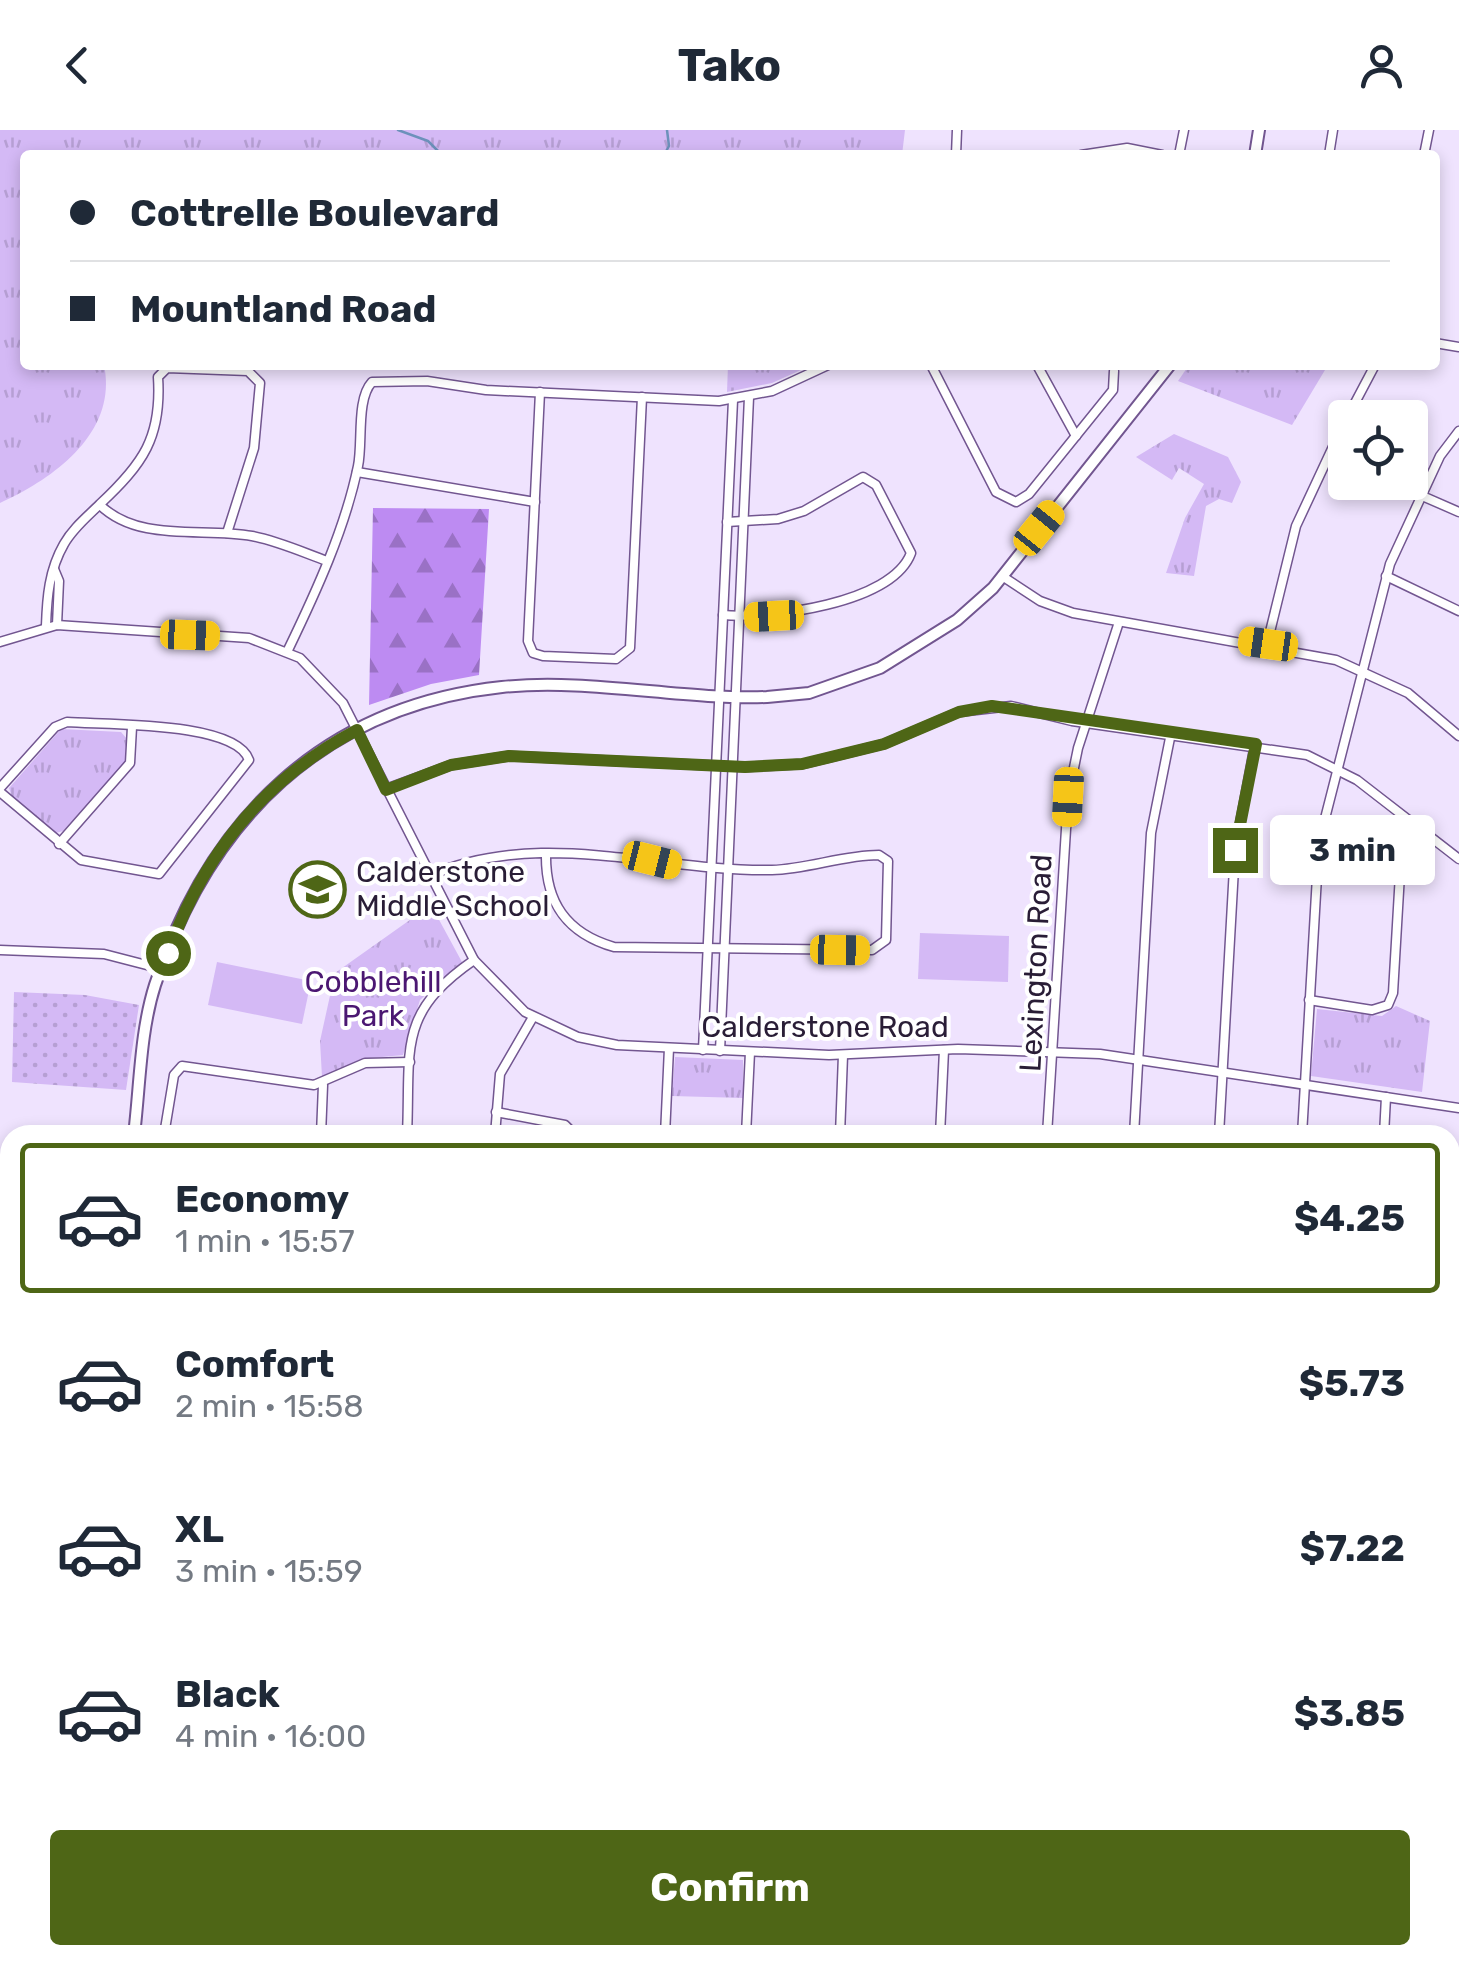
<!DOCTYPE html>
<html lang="en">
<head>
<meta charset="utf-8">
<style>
	:root { --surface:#fff; --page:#f6f6f7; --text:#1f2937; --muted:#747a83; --line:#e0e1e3; --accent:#4e6616 }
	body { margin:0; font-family:Rubik,sans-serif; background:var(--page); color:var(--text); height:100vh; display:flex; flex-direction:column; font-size:38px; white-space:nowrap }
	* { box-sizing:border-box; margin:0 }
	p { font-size:32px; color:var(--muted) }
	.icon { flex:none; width:55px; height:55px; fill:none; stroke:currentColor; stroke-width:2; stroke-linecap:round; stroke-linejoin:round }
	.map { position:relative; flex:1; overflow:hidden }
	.sheet { position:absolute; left:0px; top:995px; width:1460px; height:840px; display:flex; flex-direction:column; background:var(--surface); border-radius:30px 30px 0 0; box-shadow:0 5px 15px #0003 }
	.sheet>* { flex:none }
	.hud { position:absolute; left:20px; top:20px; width:1420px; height:220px; border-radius:10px; box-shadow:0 5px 15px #0003; display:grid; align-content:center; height:220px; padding:0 50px; background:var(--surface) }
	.tools { position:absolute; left:1328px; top:270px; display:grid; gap:20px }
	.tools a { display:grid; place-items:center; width:100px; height:100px; border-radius:10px; background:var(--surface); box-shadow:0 5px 15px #0003; font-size:50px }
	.end { position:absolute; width:45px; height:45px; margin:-22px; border:12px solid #4e6616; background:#fff; box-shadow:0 0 0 5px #fff }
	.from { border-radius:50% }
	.bubble { position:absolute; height:70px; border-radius:10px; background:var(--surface); box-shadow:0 5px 15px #0003; font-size:32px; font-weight:700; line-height:70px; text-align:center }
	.car { position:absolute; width:30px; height:60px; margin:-30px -15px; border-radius:12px; box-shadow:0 0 8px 2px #0007; background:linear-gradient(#f5c518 24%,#345 0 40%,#f5c518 0 76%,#345 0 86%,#f5c518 0) }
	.hud b { display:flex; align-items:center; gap:35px; height:95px; font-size:38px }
	.hud b+b { border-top:2px solid var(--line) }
	.hud i { width:25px; height:25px; background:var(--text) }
	ul { padding:18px 0 0; list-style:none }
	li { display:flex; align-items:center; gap:30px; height:150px; margin:0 20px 15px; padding:0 30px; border:5px solid transparent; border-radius:10px }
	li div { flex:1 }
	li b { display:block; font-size:38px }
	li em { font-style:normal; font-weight:700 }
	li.on { border-color:var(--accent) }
	li>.icon { width:90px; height:90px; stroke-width:1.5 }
	.cta { display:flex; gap:20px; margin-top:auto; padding:20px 50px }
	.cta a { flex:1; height:115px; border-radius:10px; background:var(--accent); color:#fff; font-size:40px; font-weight:700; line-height:115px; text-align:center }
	header { display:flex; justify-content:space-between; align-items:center; height:130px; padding:0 50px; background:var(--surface); font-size:45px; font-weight:700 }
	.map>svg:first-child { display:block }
</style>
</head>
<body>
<header><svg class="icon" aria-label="back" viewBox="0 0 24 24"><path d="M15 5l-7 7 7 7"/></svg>Tako<svg class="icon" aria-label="person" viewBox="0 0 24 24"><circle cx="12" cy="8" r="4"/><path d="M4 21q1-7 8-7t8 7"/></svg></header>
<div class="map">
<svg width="1459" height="1835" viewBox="0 0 1459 1835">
	<defs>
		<pattern id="grass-dots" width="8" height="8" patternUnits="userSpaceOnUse" patternTransform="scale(2.5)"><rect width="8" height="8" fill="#d4b9f5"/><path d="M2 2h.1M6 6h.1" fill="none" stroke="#b69fd3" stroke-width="1.8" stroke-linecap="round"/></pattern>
		<pattern id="forest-firs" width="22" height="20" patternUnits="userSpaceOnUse" patternTransform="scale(2.5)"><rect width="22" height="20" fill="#bd8bf2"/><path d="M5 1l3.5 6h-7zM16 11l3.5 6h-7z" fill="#9a71c5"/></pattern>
		<pattern id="park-tufts" width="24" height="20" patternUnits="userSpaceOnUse" patternTransform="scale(2.5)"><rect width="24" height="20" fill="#d4b9f5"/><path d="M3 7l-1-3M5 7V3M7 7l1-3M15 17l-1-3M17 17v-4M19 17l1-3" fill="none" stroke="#b69fd3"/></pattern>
	</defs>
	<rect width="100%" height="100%" fill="#efe3fe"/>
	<!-- grass -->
	<polygon fill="url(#grass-dots)" points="14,862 85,865 139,875 126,960 12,952"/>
	<!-- forest -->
	<polygon fill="url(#forest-firs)" points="373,378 489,379 479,545 431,554 369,575"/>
	<!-- park -->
	<g fill="url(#park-tufts)">
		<path d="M0,0H905L902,25H25V235H104C118,302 55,348 0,373Z"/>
		<polygon points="728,235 812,235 772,253 727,262"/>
		<polygon points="1189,235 1328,235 1292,295 1178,251"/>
		<polygon points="1174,304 1228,327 1241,352 1232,373 1219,369 1206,376 1194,446 1166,443 1185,388 1204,354 1179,338 1172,350 1136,327"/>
		<polygon points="61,599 121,602 127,609 125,633 63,701 56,703 12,667 9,658"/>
		<polygon points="431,775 462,832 420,870 403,925 361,929 322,947 320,911 335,843"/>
		<polygon points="1396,876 1430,891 1422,962 1311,946 1317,879 1382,886"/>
		<polygon points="675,927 743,930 743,968 672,966"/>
		<polygon points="0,1494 10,1504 10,1635 0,1632"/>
		<polygon points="1450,1690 1459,1691 1459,1835 1027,1835 1021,1825 1450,1825"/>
		<polygon points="188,1825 375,1825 372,1835 188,1835"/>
	</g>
	<!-- pitch -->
	<g fill="#d4b9f5">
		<polygon points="920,803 1009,806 1008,852 918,849"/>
		<polygon points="217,832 311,851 302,894 208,875"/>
	</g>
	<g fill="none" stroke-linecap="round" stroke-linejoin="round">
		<!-- stream -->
		<g stroke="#6d91bb" stroke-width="2.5">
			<polyline points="398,0 428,11 442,25"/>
			<polyline points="664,25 669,16 667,0"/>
		</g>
		<!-- river -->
		<g stroke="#8ac3f4" stroke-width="14">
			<polyline points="1450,1818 1459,1815"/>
			<polyline points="1123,1825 1129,1835"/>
			<polyline points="1384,1825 1399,1835 1429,1825"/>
			<polyline points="1225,1835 1229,1825"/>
		</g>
		<defs>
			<g id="street">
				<polyline points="956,25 957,0"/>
				<polyline points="1081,25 1127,18 1162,25"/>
				<polyline points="1179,25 1184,0"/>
				<polyline points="1329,25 1333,0"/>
				<polyline points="1424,25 1429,0"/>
				<polyline points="1435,213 1459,217"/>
				<polyline points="931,235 996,362 1016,372 1029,364 1113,260 1114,241"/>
				<polyline points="1037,235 1076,306"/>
				<polyline points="540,262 528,511 533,523 543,526 616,529 630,518 642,267"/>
				<polyline points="1347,288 1375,235"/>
				<polyline points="357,342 535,372"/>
				<polyline points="1420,365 1459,382"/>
				<path d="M100,375C139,413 203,397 252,406C278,411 302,422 327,431"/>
				<polyline points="54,439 59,451 57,495"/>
				<polyline points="1002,446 1040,471 1073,483 1336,530 1408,563 1459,606"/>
				<polyline points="1386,446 1459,481"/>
				<path d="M723,485C769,489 892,474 911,423L876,355L863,347L804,381L778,389L727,392"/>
				<path d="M46,496C47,467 49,440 64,414C73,398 87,387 100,374C143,334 162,307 158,247L167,238L248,241L260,253L254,318L227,403"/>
				<polyline points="0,512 57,495 249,508 300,528 343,573 474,830 525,882 578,907 617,915 829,925 958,919 1100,924 1459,978"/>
				<polyline points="1267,514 1296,396 1345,291"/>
				<path d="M288,520C316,462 345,399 358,336C363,313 356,269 372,252L427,251L486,260L719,271L772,261L828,235"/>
				<path d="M0,658L55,597L67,592C105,595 236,591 249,630L159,744L81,730L0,662"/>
				<polyline points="386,659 451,635 509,626 745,637 803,634 884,614 959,582 1011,576 1072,591 1307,625 1357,650 1459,729"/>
				<polyline points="59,714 130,633 132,597"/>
				<path d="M429,746C539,697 657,742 772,740C808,739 843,725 879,725L888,731L886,810L872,820L614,817C566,803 545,772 546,723"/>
				<polyline points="0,820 104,824 162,839"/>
				<polyline points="1309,870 1372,880 1388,875 1393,863 1400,744 1420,703"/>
				<polyline points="703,920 733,270"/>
				<polyline points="720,921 749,267"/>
				<polyline points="496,982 565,995 575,1005"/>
				<polyline points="164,1005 174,945 182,936 314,955 365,933 410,932"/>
				<polyline points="321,1005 323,955"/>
				<path d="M407,1005C411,919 396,884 474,830"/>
				<polyline points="495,1005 500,944 533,887"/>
				<polyline points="665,1005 669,918"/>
				<polyline points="746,1005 750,922"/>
				<polyline points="840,1005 843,925"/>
				<polyline points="940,1005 944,920"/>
				<polyline points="1047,1005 1068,667 1078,618 1119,492"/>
				<polyline points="1134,1005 1151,703 1171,603"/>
				<polyline points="1219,1005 1235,720 1255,614"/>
				<polyline points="1302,1005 1319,712 1390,434 1440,326 1459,301"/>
				<polyline points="1384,1005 1386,967"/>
				<polyline points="0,1144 10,1146"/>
				<polyline points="0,1233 10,1234"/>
				<polyline points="1453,1312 1459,1197"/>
				<polyline points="0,1326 10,1327"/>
				<polyline points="0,1398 10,1384"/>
				<polyline points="0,1475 10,1484"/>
				<polyline points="1450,1536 1459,1536"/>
				<polyline points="1450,1672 1459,1542"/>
				<polyline points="944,1825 956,1835"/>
				<polyline points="24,1835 26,1825"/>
				<polyline points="134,1835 135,1825"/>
				<polyline points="427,1835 430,1825"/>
				<polyline points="539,1835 540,1825"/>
				<polyline points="644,1835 645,1825"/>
				<polyline points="739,1835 739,1825"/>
				<polyline points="843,1835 849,1825"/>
			</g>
			<g id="secondary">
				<polyline points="1255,25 1259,0"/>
				<path d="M134,1005C140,956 140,902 155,855C209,689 324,576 502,557C589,548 680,570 767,567L809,563L880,538L957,490L993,458L1170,235"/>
				<polyline points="0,1105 10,1106"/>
				<polyline points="0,1120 10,1122"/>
				<polyline points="1450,1341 1459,1342"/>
				<polyline points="0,1439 10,1427"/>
				<polyline points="0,1462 10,1451"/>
			</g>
		</defs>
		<!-- street casing -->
		<use href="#street" stroke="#725690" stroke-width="11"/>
		<!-- secondary casing -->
		<use href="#secondary" stroke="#725690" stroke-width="14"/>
		<!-- street -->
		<use href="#street" stroke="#fff" stroke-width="8"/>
		<!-- secondary -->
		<use href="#secondary" stroke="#fff" stroke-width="10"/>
	</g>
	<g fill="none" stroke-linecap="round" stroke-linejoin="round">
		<!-- route -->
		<path stroke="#4e6616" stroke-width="12" d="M168,823C203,725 264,649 357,600L386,660L451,635L509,626L745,637L802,634L884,614L959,582L992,576L1256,614L1235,720"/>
	</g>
	<!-- icons -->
	<defs>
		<symbol id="school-ring" viewBox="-11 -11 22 22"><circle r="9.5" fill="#fff" stroke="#4e6616" stroke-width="1.5"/><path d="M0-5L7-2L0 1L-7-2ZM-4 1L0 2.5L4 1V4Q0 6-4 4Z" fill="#4e6616"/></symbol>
	</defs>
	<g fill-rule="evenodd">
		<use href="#school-ring" x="286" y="728" width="63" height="63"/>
	</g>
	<g text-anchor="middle" stroke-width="8" stroke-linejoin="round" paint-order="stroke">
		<!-- poi labels -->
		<g font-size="30" fill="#291d36" stroke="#fff" text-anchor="start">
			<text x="356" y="752">Calderstone<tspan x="356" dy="34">Middle School</tspan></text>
		</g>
		<!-- street labels -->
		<g font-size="30" fill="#291d36" stroke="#fff">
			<text transform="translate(1036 833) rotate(-87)" y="10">Lexington Road</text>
			<text x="825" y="907">Calderstone Road</text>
		</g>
		<!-- park labels -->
		<g font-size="30" fill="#4b1772" stroke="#fff">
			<text x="373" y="862">Cobblehill<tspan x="373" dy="34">Park</tspan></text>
		</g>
	</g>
</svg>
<div class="tools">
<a><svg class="icon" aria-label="locate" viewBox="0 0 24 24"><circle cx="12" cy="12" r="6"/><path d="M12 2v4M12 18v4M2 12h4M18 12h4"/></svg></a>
</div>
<i class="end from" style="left:168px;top:823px"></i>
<i class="end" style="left:1235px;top:720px"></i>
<div class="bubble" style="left:1270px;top:685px;width:165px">3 min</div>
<i class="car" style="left:1039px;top:398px;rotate:39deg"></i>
<i class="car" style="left:774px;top:486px;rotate:267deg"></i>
<i class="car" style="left:190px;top:505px;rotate:92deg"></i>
<i class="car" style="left:1268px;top:514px;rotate:278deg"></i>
<i class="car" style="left:1068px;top:667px;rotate:183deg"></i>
<i class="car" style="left:652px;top:730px;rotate:104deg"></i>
<i class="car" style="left:840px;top:820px;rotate:91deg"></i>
<div class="hud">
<b><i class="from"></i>Cottrelle Boulevard</b>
<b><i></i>Mountland Road</b>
</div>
<section class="sheet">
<ul>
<li class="on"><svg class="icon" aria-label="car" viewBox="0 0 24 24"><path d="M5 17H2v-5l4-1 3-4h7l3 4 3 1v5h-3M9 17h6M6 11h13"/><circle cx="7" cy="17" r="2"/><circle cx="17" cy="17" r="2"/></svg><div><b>Economy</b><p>1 min · 15:57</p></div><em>$4.25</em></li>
<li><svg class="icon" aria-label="car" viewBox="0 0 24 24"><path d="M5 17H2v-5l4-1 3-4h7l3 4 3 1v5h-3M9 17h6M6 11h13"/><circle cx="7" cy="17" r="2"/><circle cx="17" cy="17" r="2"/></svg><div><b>Comfort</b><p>2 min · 15:58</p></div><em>$5.73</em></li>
<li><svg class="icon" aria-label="car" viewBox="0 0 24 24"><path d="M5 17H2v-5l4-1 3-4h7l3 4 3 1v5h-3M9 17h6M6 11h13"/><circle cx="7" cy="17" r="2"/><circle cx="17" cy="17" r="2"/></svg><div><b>XL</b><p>3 min · 15:59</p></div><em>$7.22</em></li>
<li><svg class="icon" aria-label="car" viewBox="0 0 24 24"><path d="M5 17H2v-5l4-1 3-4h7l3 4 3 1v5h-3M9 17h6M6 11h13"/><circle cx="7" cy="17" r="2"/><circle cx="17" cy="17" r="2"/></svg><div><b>Black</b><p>4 min · 16:00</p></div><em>$3.85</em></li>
</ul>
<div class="cta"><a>Confirm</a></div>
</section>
</div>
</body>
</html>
